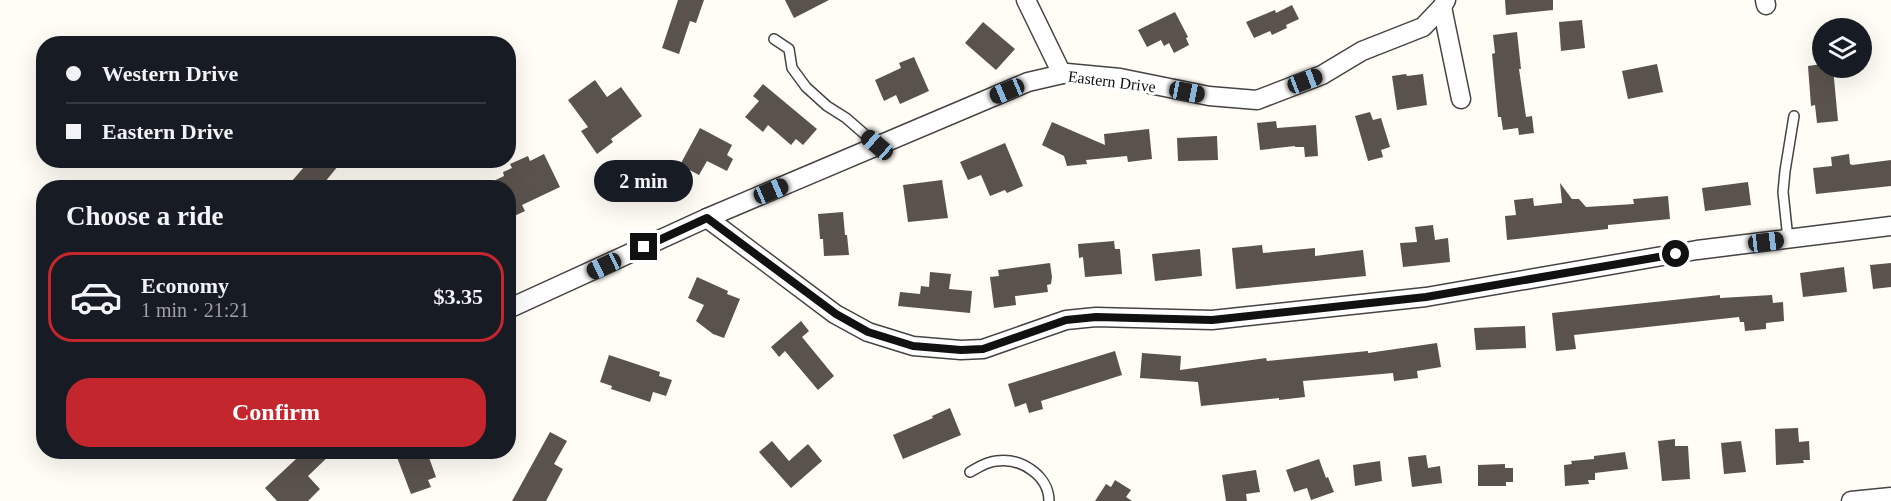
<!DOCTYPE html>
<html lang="en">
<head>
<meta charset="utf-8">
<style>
	:root { --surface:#171b24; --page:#242831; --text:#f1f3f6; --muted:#9ea1a6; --line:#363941; --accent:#c4262e }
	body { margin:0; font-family:Georgia,serif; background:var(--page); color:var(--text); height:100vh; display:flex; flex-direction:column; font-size:22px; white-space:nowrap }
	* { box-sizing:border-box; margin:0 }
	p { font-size:20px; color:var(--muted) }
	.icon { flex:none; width:33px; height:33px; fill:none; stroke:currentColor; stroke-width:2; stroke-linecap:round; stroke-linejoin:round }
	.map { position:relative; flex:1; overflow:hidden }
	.drawer { position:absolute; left:36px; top:180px; width:480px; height:279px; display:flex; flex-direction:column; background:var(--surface); border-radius:24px; box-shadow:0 6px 24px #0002 }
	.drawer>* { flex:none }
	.banner { position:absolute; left:36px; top:36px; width:480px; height:132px; border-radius:24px; box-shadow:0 6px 24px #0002; display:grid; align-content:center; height:132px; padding:0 30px; background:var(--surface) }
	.tools { position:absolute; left:1812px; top:18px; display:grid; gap:12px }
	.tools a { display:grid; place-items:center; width:60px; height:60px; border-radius:50%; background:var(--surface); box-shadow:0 6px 24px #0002; font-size:30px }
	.end { position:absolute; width:27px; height:27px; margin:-14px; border:8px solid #111; background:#fff; box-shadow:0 0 0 3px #fff }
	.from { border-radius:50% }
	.bubble { position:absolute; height:42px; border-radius:21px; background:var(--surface); box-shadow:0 6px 24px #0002; font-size:20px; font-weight:800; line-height:42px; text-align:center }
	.car { position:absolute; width:18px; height:36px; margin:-18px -9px; border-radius:8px; box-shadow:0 0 4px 2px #0007; background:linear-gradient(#222 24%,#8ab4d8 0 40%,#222 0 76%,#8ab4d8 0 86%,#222 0) }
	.banner b { display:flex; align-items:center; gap:21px; height:57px; font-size:22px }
	.banner b+b { border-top:2px solid var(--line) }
	.banner i { width:15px; height:15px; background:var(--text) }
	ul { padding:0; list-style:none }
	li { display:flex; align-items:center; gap:18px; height:90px; margin:0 12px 9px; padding:0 18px; border:3px solid transparent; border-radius:24px }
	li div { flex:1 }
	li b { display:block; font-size:22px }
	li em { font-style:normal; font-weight:800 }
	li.active { border-color:var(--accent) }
	li>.icon { width:54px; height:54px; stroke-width:1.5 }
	h2 { padding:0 30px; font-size:27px; line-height:72px }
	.action { display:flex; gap:12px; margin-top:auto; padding:12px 30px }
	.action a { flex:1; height:69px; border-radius:24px; background:var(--accent); color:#fff; font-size:24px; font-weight:800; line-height:69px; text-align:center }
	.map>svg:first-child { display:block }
</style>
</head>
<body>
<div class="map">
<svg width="1891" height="501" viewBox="0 0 1891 501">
	<rect width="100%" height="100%" fill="#fffdf5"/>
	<!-- building -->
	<g fill="#5a524d">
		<polygon points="678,0 704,0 696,23 690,21 679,54 662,48"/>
		<polygon points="785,0 829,0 794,18"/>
		<polygon points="1505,0 1553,0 1553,10 1506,15"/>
		<polygon points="1292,5 1299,19 1286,25 1287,28 1272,35 1270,31 1254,38 1246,22 1275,10 1276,13"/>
		<polygon points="1175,12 1188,37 1186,38 1189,45 1174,53 1169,43 1164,46 1161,40 1147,47 1138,30"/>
		<polygon points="1582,20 1585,48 1561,51 1559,22"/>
		<polygon points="983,22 1015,49 996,70 965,43"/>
		<polygon points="1517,32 1521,69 1519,69 1526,117 1532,116 1534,133 1519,135 1518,128 1503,130 1501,117 1498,117 1492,54 1495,53 1493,35"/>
		<polygon points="914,57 929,91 900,104 896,95 884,101 875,80 901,68 899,63"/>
		<polygon points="1657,64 1663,92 1628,99 1622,71"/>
		<polygon points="1822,64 1822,68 1833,68 1838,121 1817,123 1815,105 1811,106 1808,66"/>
		<polygon points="1406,74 1407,76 1423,74 1427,105 1397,110 1392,76"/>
		<polygon points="595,80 607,97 621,87 642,116 611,139 613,142 597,154 581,131 588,127 568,100"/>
		<polygon points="763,84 817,129 803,145 796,139 791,145 768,125 763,132 745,117 759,101 753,96"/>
		<polygon points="1370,112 1373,120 1381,118 1390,147 1381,150 1383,157 1368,161 1355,116"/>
		<polygon points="1276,121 1277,128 1316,125 1318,156 1305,157 1304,147 1295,147 1295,146 1260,150 1257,123"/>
		<polygon points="1052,122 1105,145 1104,134 1149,129 1152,159 1128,162 1127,156 1086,160 1087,164 1067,166 1064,156 1042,145"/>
		<polygon points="700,128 732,145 727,155 733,159 727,171 707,161 699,175 680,165"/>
		<polygon points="1217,136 1218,160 1178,161 1177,138"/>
		<polygon points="1005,143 1023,186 1007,193 1005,190 990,196 981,175 968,180 960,162"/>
		<polygon points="544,154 560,187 522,205 525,211 508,219 508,188 479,188 504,176 503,172 512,168 510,164 528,156 530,161"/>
		<polygon points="1849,154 1850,164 1852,165 1891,160 1891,186 1816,194 1813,168 1832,166 1831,157"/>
		<polygon points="310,160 343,160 320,188 286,188"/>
		<polygon points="942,180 948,218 908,222 903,185"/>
		<polygon points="1748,182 1751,205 1705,211 1702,188"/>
		<polygon points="1560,183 1572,199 1579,199 1586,207 1634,204 1633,199 1668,196 1670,219 1608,225 1608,229 1507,240 1505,216 1516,215 1514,200 1533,198 1534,206 1562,203"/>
		<polygon points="843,212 845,235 847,235 849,255 824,256 823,239 820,239 818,214"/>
		<polygon points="1433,225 1435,240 1448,238 1450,262 1403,267 1400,243 1417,242 1415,227"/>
		<polygon points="1114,241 1115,249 1120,249 1122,274 1085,277 1083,257 1079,258 1078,244"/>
		<polygon points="1262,245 1263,253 1315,248 1315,256 1363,250 1366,276 1236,289 1232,248"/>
		<polygon points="1200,249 1202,276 1155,281 1152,254"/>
		<polygon points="1050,263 1052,277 1051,284 1047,285 1048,292 1015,296 1016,305 994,308 990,277 999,276 998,270"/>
		<polygon points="1891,263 1891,287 1873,289 1870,265"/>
		<polygon points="1844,267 1847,292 1803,297 1800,273"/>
		<polygon points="930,272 951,274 949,289 972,291 970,313 898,306 900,292 920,294 921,286 929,287"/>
		<polygon points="697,277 728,291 727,294 740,299 724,338 713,334 696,321 704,305 688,298"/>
		<polygon points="1720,295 1720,298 1772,295 1773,303 1783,302 1784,321 1766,323 1766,329 1745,331 1744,322 1740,322 1739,317 1574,335 1576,349 1556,351 1552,313"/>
		<polygon points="801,321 809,331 802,337 834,376 818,390 785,351 779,357 771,347"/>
		<polygon points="1525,326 1526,348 1476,350 1474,328"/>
		<polygon points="1437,343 1441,367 1417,371 1418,378 1394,381 1393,373 1303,381 1305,397 1279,400 1279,398 1201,406 1198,382 1140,378 1142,353 1181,356 1180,370 1266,358 1267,361 1368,351 1368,353"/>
		<polygon points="1115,351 1122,375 1041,401 1043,409 1029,413 1026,403 1015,407 1008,384"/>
		<polygon points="609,355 660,372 659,376 672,380 666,396 653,392 650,402 611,389 612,386 600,382"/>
		<polygon points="950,408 961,435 903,459 893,435 933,418 932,416"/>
		<polygon points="1798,428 1799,442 1809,441 1810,460 1803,460 1804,463 1776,465 1775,429"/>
		<polygon points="550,432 567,441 554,464 563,469 546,501 512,501"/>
		<polygon points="1675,439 1675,446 1688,446 1690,479 1662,481 1658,441"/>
		<polygon points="772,441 789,461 808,444 822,461 791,488 759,452"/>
		<polygon points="1741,441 1746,472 1724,474 1721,443"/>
		<polygon points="288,452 333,452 308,476 320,489 308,501 277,501 265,488 296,459"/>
		<polygon points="395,452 427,452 436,477 428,480 431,487 411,494"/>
		<polygon points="1625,452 1628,469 1595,473 1595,480 1588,480 1589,484 1565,486 1564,465 1572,464 1571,461 1594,459 1594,456"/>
		<polygon points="1426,455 1428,468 1440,466 1442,483 1412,487 1408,457"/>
		<polygon points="1319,459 1326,478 1328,477 1334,492 1311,500 1307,488 1294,492 1286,470"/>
		<polygon points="1380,461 1382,481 1355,486 1353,465"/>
		<polygon points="1505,464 1505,468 1513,468 1513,482 1506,482 1506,486 1478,486 1478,465"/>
		<polygon points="1256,470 1260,492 1246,494 1247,501 1226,501 1222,475"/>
		<polygon points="1115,480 1131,490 1126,497 1132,501 1095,501 1106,484 1111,487"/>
	</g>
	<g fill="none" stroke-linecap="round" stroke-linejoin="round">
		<defs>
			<g id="service">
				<polyline points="774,39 789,49 792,68 806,87 827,106 846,118 877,145"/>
				<polyline points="1788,239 1783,192 1785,171 1794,116"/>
				<path d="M970,472C979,467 986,462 996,461C1021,457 1049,476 1049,501"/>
			</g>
			<g id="minor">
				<polyline points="1026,0 1062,74"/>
				<polyline points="1765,0 1766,5"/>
				<polyline points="1442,7 1461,99"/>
				<polyline points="707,218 835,314 868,332 913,346 961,350 983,349 1066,320 1096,317 1212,320 1426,297 1697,250 1891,226"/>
				<polyline points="508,309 707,218 1028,82 1067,73 1120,78 1209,96 1257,100 1322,75 1362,51 1423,27 1442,7 1446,0"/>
				<polyline points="1851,501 1891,497"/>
			</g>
		</defs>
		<!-- service casing -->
		<use href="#service" stroke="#444" stroke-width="12"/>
		<!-- minor casing -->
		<use href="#minor" stroke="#444" stroke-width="21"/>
		<!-- service -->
		<use href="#service" stroke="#fff" stroke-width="9"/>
		<!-- minor -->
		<use href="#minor" stroke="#fff" stroke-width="18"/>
	</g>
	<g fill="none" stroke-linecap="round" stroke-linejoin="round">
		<!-- route -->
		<polyline stroke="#111" stroke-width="8" points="644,247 707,218 836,314 868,332 913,346 961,350 983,349 1066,320 1096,317 1212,320 1426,297 1676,254"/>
	</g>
	<g text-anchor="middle" stroke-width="6" stroke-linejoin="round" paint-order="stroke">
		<!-- street labels -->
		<g font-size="16" fill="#111" stroke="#fff">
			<text transform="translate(1112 81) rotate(7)" y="6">Eastern Drive</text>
		</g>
	</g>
</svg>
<div class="tools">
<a><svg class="icon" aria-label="layers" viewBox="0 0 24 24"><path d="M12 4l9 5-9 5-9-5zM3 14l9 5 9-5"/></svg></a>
</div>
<i class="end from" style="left:1676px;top:254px"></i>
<i class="end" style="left:644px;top:247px"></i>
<div class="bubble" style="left:594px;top:160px;width:99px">2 min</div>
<i class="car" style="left:1305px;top:81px;rotate:69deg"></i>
<i class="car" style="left:1007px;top:91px;rotate:247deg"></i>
<i class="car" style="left:1187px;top:92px;rotate:101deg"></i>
<i class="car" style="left:877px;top:145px;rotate:311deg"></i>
<i class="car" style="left:771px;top:191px;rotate:67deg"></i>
<i class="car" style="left:1766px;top:242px;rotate:83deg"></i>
<i class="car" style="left:604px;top:266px;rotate:245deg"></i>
<div class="banner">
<b><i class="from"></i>Western Drive</b>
<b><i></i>Eastern Drive</b>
</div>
<section class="drawer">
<h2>Choose a ride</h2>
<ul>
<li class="active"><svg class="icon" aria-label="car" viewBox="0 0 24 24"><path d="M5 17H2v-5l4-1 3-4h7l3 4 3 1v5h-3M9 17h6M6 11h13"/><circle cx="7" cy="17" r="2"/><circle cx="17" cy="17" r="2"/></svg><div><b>Economy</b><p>1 min · 21:21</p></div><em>$3.35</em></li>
</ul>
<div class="action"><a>Confirm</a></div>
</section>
</div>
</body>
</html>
